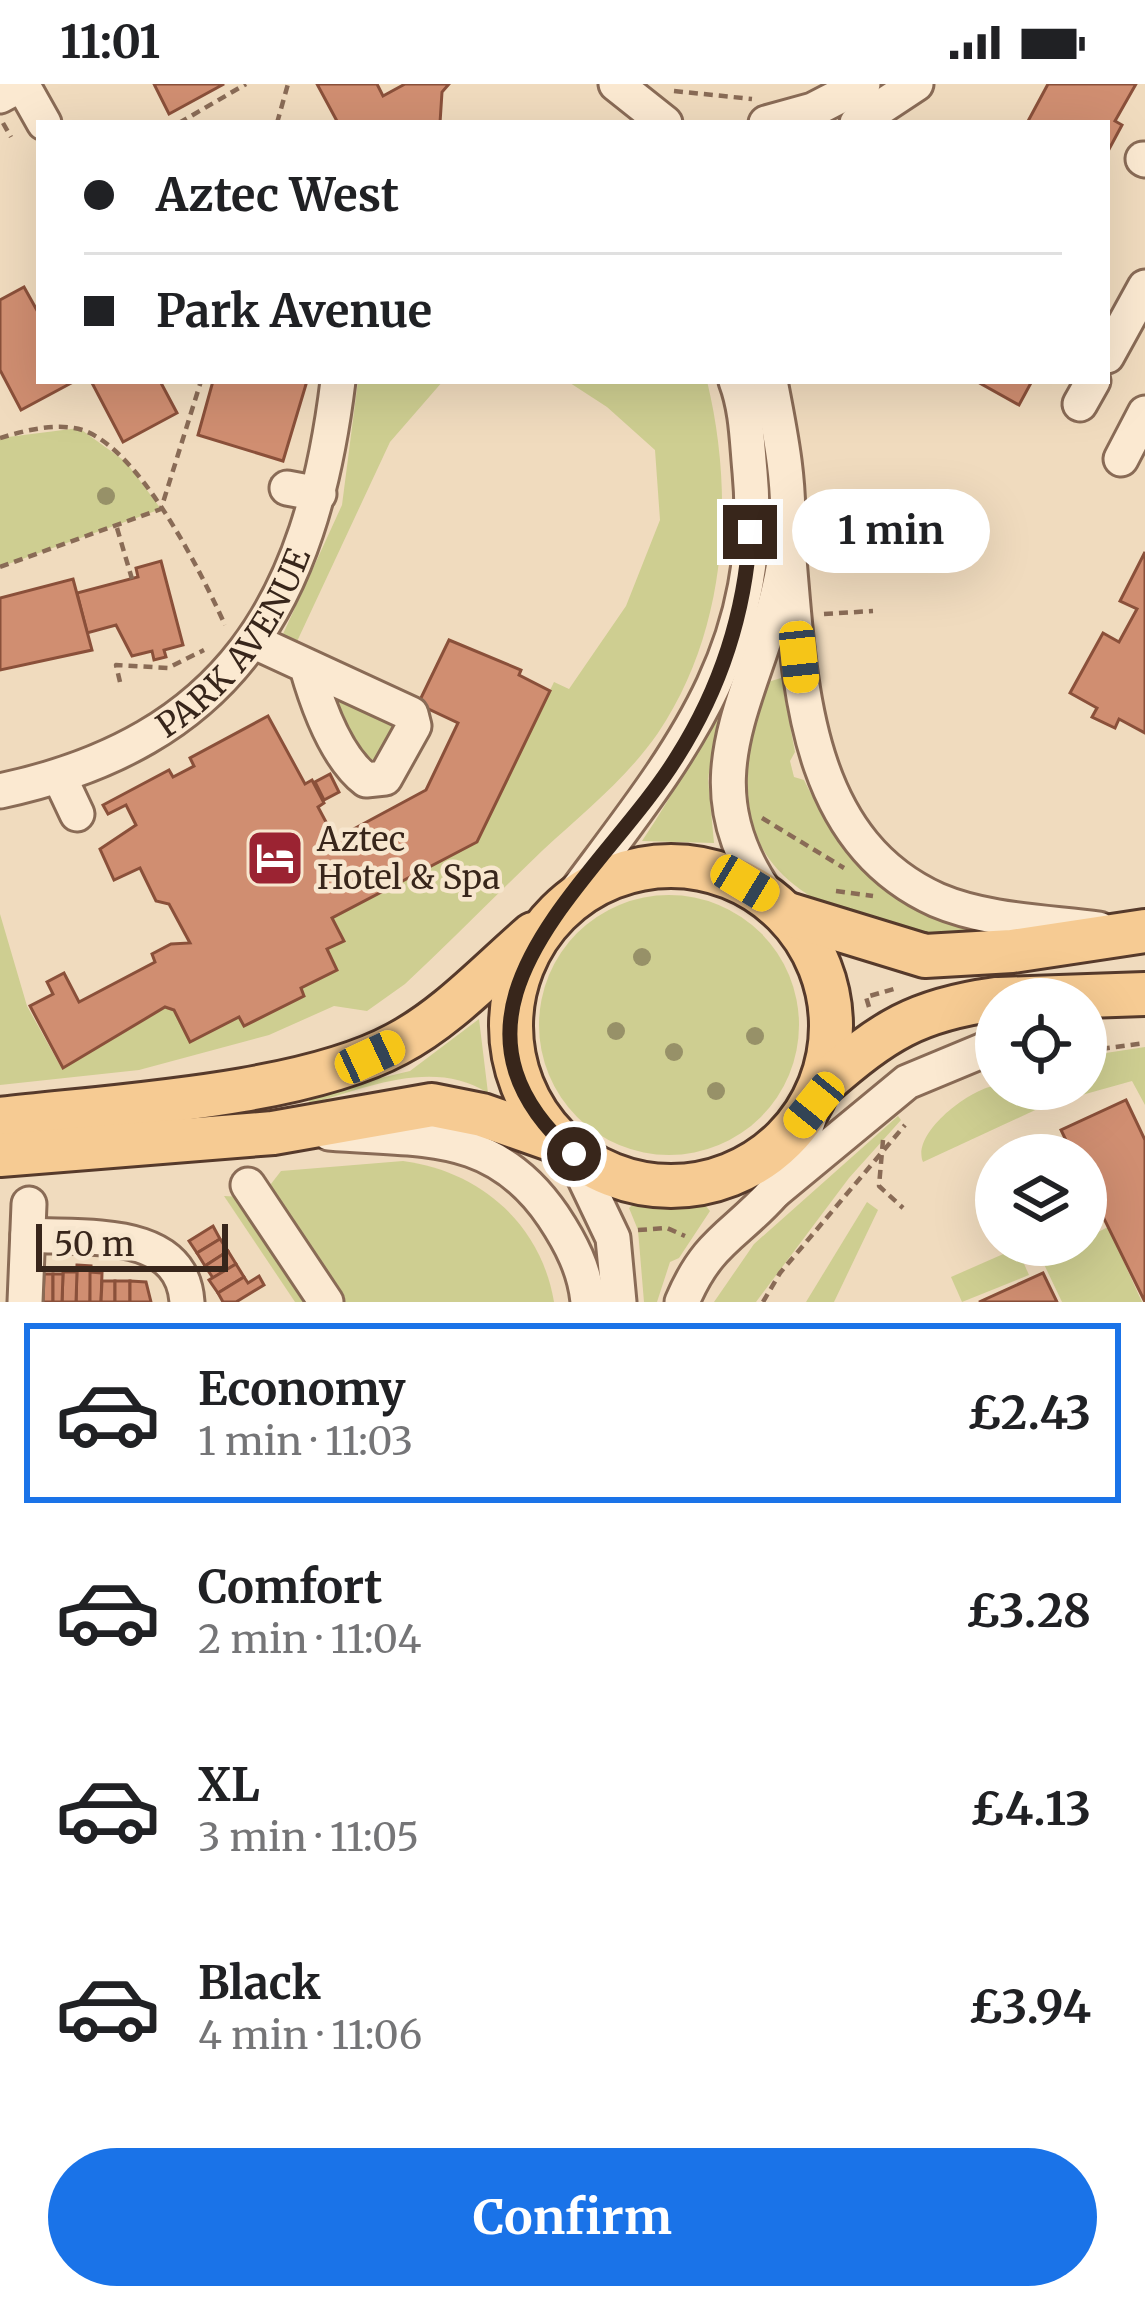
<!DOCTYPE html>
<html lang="en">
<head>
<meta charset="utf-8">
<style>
	:root { --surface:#fff; --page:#f2f2f2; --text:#202124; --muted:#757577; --line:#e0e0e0; --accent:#1a73e8 }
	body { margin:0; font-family:Merriweather,serif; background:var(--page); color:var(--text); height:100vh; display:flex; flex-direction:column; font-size:45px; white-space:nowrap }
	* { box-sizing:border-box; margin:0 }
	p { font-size:39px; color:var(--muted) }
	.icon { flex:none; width:66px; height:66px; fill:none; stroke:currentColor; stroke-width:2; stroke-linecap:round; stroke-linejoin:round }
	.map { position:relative; height:1218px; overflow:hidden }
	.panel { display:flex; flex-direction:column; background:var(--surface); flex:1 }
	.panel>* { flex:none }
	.guide { position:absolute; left:36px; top:36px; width:1074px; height:264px; border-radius:0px; box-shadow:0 12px 48px #0002; display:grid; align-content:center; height:264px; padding:0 48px; background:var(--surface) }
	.controls { position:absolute; left:975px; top:894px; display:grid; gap:24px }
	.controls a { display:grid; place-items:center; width:132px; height:132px; border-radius:50%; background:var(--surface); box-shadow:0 12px 48px #0002; font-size:60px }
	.scale { position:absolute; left:36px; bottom:30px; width:192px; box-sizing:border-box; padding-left:12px; border:6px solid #38261b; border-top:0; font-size:33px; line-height:42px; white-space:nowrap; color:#38261b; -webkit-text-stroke:9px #f7e6ce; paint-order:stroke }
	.end { position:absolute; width:54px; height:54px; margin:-27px; border:15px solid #38261b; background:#fff; box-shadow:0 0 0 6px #fff }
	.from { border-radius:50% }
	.bubble { position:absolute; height:84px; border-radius:42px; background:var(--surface); box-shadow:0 12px 48px #0002; font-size:39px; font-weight:700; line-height:84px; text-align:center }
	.car { position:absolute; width:36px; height:72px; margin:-36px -18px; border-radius:15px; box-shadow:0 0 9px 3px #0007; background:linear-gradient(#f5c518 24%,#345 0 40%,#f5c518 0 76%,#345 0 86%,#f5c518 0) }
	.guide b { display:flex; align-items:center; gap:42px; height:114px; font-size:45px }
	.guide b+b { border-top:3px solid var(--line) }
	.guide i { width:30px; height:30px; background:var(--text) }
	ul { padding:21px 0 0; list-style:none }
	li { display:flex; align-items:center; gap:36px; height:180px; margin:0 24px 18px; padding:0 24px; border:6px solid transparent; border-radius:0px }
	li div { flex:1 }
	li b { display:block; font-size:45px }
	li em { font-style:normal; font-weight:700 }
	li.current { border-color:var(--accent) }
	li>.icon { width:108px; height:108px; stroke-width:1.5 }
	.button { display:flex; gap:24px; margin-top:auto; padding:24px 48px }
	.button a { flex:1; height:138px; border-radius:72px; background:var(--accent); color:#fff; font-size:48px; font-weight:700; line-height:138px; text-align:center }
	.status { display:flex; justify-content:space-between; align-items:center; height:84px; padding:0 60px; background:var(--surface); direction:ltr }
	.status svg { height:33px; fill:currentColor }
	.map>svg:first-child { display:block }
</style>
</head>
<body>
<div class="status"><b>11:01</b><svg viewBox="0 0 49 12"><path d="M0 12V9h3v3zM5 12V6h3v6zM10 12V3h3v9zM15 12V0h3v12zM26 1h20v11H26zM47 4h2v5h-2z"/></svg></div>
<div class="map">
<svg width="1145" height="1218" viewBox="0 0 1145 1218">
	<rect width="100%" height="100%" fill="#f0dbbe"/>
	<!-- green -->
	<g fill="#cece91">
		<polygon points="358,297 443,297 390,358 293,566 283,550 342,421"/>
		<path d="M567,297H707C735,413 727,547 658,649C627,694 583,729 543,766C497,810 452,856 405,900L367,927L334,922L269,951L139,986L0,1001V830L27,922L62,985L165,923L239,933L245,942L304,912L301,904L337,886L327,865L343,856L332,834L477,758L554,598L569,605L626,522L660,436L655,366L607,323Z"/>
		<polygon points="79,344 126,378 161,425 0,483 0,354"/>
		<path d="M753,532L736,606L713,664L708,695L714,759L642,757C691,684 724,614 753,532Z"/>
		<path d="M781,594L795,668L790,677L794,693L804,696C851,790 901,824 1001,850C978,852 951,858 928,856C908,854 885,843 866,837C740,796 725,713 768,598Z"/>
		<polygon points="335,605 389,632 394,647 377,675 361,676 329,625"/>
		<circle cx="669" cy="941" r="130"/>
		<path d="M479,935L488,1009C434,974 365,1004 310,1020L308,1011L410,987Z"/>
		<path d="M1145,963V1021L1132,997L1046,1021L923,1078C911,1050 968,1006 994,1002C1015,999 1059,1005 1086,1005V972Z"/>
		<polygon points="898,1032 901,1036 849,1094 756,1218 714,1218 754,1160"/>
		<path d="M403,1077C480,1087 541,1140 554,1218H339L264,1109L281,1087Z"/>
		<polygon points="224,1112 243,1113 314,1218 295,1218"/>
		<polygon points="637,1117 674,1123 704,1120 710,1127 679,1174 670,1178 657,1218 644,1218 638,1146 629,1124"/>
		<polygon points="867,1118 878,1126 834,1218 806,1218"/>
		<polygon points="1108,1143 1142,1218 1062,1218 1041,1174 1070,1161 1086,1161 1086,1154"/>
		<polygon points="1017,1164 1029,1191 962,1218 951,1193"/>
	</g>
	<!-- building -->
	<g fill="#d08e71" stroke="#8a503a" stroke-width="3">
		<polygon points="154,0 224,0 169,30"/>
		<polygon points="317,0 377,0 383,12 405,0 449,0 442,8 440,39 338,39"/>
		<polygon points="1048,0 1136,0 1115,37 1122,41 1107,69 1107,39 1027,39"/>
		<polygon points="24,203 39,230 39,297 75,297 21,326 0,286 0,216"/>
		<polygon points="91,297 160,297 177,329 123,358"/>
		<polygon points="213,297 307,297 283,377 198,351"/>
		<polygon points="976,297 1032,297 1019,321"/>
		<polygon points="1145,468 1145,649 1119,635 1115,644 1092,633 1097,624 1070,609 1103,549 1119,558 1137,525 1120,517"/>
		<polygon points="161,477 183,561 164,566 166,573 154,576 152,567 132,572 116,541 87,549 77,509 138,493 136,484"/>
		<polygon points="73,495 92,566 0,586 0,514"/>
		<polygon points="449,556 521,586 519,591 550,607 477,758 332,834 344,857 327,865 337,886 301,904 304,912 244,942 239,933 190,958 174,926 165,923 63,984 30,922 53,910 47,898 64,889 79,918 155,878 152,870 171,860 190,859 169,820 156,817 140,784 114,796 100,765 136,741 126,721 108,730 103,721 169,686 173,693 194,682 190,674 268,632 305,700 312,696 324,719 318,723 335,755 426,706 458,639 418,620"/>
		<polygon points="330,690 339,708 324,716 315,698"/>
		<polygon points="1126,1016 1145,1056 1145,1218 1086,1098 1086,1071 1073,1071 1061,1046"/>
		<polygon points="213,1142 220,1155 197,1169 189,1157"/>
		<polygon points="220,1155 228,1167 205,1182 197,1169"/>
		<polygon points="228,1167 236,1180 213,1194 205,1182"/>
		<polygon points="236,1180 244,1193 218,1209 209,1196"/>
		<polygon points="77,1181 91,1182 90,1218 76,1218"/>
		<polygon points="63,1188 77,1188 76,1218 62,1218"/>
		<polygon points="90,1188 102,1189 101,1218 90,1218"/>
		<polygon points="1043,1189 1057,1218 979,1218"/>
		<polygon points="44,1190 53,1190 53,1218 43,1218"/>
		<polygon points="53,1190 63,1190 62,1218 53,1218"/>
		<polygon points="259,1192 264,1201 236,1218 223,1218 218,1209 244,1193 248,1199"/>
		<polygon points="102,1197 115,1197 115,1218 101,1218"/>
		<rect x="115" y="1197" width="15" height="21"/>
		<polygon points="130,1197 146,1198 151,1218 130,1218"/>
	</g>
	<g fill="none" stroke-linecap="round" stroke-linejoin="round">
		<defs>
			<g id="minor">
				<polyline points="616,0 665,39"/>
				<polyline points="0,12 22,0 44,39"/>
				<polyline points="766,39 813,26 863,0"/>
				<polyline points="857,39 916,0"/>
				<polyline points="1143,75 1145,76"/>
				<polyline points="1107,272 1145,203"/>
				<polyline points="1080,320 1093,297"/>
				<polyline points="1121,375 1145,329"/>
				<polyline points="287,404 319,410"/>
				<path d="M787,454C800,584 797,753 937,816C986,837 1046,838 1099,845"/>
				<path d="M255,558L411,630L414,642L385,694L366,696C336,673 317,619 307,584"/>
				<polyline points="60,694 77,730"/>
				<path id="s1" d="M0,707C230,658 311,518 338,297"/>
				<path d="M770,815C672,681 776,594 787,454C791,401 780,348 770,297"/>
				<path d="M570,816C671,679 767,572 750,388C747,357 747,326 736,297"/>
				<path d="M329,1049C422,1057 494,1045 553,1132C571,1159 585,1186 588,1218"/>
				<polyline points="573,1070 613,1154 619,1218"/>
				<polyline points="248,1101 326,1218"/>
				<polyline points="774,1108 907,998 996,961"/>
				<path d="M28,1151C82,1155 182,1142 187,1218"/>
				<polyline points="25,1218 29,1120"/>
				<path d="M682,1218C708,1156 735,1152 774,1108C795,1085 803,1050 814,1021"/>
			</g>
			<g id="major">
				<circle cx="671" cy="942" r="160"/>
				<polyline points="788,830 925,872 1012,867 1145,847"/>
				<polyline points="999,915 1145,910"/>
				<path d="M824,999C884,947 916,926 996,915"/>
				<path d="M0,1035C111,1022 301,1012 397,960C447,934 490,887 533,850"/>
				<polyline points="0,1071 273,1049 432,1021 482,1031 559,1058"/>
			</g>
		</defs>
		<!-- minor casing -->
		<use href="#minor" stroke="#896b56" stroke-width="39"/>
		<!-- major casing -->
		<use href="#major" stroke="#563a2b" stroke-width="48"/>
		<!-- path -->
		<g stroke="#896b56" stroke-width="4.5" stroke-dasharray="9 6" stroke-linecap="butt">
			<polyline points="674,7 752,15"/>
			<polyline points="3,39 11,53"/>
			<polyline points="179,39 246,0"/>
			<polyline points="277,39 288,0"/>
			<path d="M0,354C23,347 50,340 74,344C135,353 202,490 225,541"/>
			<polyline points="117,444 132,495"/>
			<polyline points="0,483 161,425 201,297"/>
			<polyline points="824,530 873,527"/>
			<polyline points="120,598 116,581 168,584 204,566"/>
			<polyline points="762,734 844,784"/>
			<polyline points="836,807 873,812"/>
			<polyline points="869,923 866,913 897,904"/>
			<polyline points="1086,967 1145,959"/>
			<polyline points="883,1056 879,1102 903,1124"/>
			<polyline points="638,1146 667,1144 685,1152"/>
			<polyline points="763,1218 780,1189 905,1041"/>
		</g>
		<!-- minor -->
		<use href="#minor" stroke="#fbe9d1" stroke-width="33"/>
		<!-- major -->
		<use href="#major" stroke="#f6cb93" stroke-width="42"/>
	</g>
	<!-- trees -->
	<g fill="#979168">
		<circle cx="106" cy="412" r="9"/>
		<circle cx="642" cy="873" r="9"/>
		<circle cx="616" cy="947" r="9"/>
		<circle cx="755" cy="952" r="9"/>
		<circle cx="674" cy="968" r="9"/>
		<circle cx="716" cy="1007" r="9"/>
	</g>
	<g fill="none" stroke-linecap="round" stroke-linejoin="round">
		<!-- route -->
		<path stroke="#38261b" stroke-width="15" d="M574,1070C411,925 601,796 677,673C720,605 745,528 750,448"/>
	</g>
	<!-- icons -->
	<defs>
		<symbol id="hotel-square" viewBox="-11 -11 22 22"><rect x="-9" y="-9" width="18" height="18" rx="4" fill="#9b2332" stroke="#f7e6ce"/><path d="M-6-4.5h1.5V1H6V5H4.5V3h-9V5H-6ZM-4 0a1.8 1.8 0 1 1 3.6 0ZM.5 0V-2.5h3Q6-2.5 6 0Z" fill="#fff"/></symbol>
	</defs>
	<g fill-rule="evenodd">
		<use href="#hotel-square" x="242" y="741" width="66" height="66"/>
	</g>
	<g text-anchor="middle" stroke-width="9" stroke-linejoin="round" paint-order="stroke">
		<!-- street labels -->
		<g font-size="33" fill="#38261b" stroke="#f7e6ce">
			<text dy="12" stroke="none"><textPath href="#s1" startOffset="288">PARK AVENUE</textPath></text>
		</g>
		<!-- poi labels -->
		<g font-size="33" fill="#38261b" stroke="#f7e6ce" text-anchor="start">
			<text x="317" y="767">Aztec<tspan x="317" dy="38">Hotel &amp; Spa</tspan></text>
		</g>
	</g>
</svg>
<div class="controls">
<a><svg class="icon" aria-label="locate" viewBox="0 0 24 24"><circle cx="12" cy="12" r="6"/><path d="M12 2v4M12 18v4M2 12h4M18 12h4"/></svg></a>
<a><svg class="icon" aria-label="layers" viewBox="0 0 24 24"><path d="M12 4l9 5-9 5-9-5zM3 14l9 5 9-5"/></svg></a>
</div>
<div class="scale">50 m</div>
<i class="end from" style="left:574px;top:1070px"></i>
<i class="end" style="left:750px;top:448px"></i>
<div class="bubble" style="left:792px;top:405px;width:198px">1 min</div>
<i class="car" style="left:799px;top:573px;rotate:174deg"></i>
<i class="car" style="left:745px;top:799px;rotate:121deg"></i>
<i class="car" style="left:370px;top:973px;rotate:65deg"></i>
<i class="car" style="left:814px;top:1021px;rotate:219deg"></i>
<div class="guide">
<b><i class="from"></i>Aztec West</b>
<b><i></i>Park Avenue</b>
</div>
</div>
<section class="panel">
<ul>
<li class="current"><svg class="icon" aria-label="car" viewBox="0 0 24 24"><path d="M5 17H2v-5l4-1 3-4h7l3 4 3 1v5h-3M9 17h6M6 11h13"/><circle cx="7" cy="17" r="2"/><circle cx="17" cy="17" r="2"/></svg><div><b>Economy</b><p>1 min · 11:03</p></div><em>£2.43</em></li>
<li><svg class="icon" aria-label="car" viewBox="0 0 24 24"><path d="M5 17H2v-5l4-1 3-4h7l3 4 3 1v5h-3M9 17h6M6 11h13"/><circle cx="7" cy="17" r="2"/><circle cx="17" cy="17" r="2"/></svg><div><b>Comfort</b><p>2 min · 11:04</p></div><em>£3.28</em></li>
<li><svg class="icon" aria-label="car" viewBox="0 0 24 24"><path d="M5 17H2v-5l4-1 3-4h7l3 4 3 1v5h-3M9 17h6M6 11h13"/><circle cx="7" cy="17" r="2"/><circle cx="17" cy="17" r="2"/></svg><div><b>XL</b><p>3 min · 11:05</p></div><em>£4.13</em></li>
<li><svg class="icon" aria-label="car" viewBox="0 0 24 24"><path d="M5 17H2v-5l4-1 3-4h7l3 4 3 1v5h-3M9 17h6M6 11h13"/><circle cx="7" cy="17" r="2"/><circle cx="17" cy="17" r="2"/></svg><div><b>Black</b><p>4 min · 11:06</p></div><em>£3.94</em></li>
</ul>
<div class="button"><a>Confirm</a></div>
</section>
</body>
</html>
